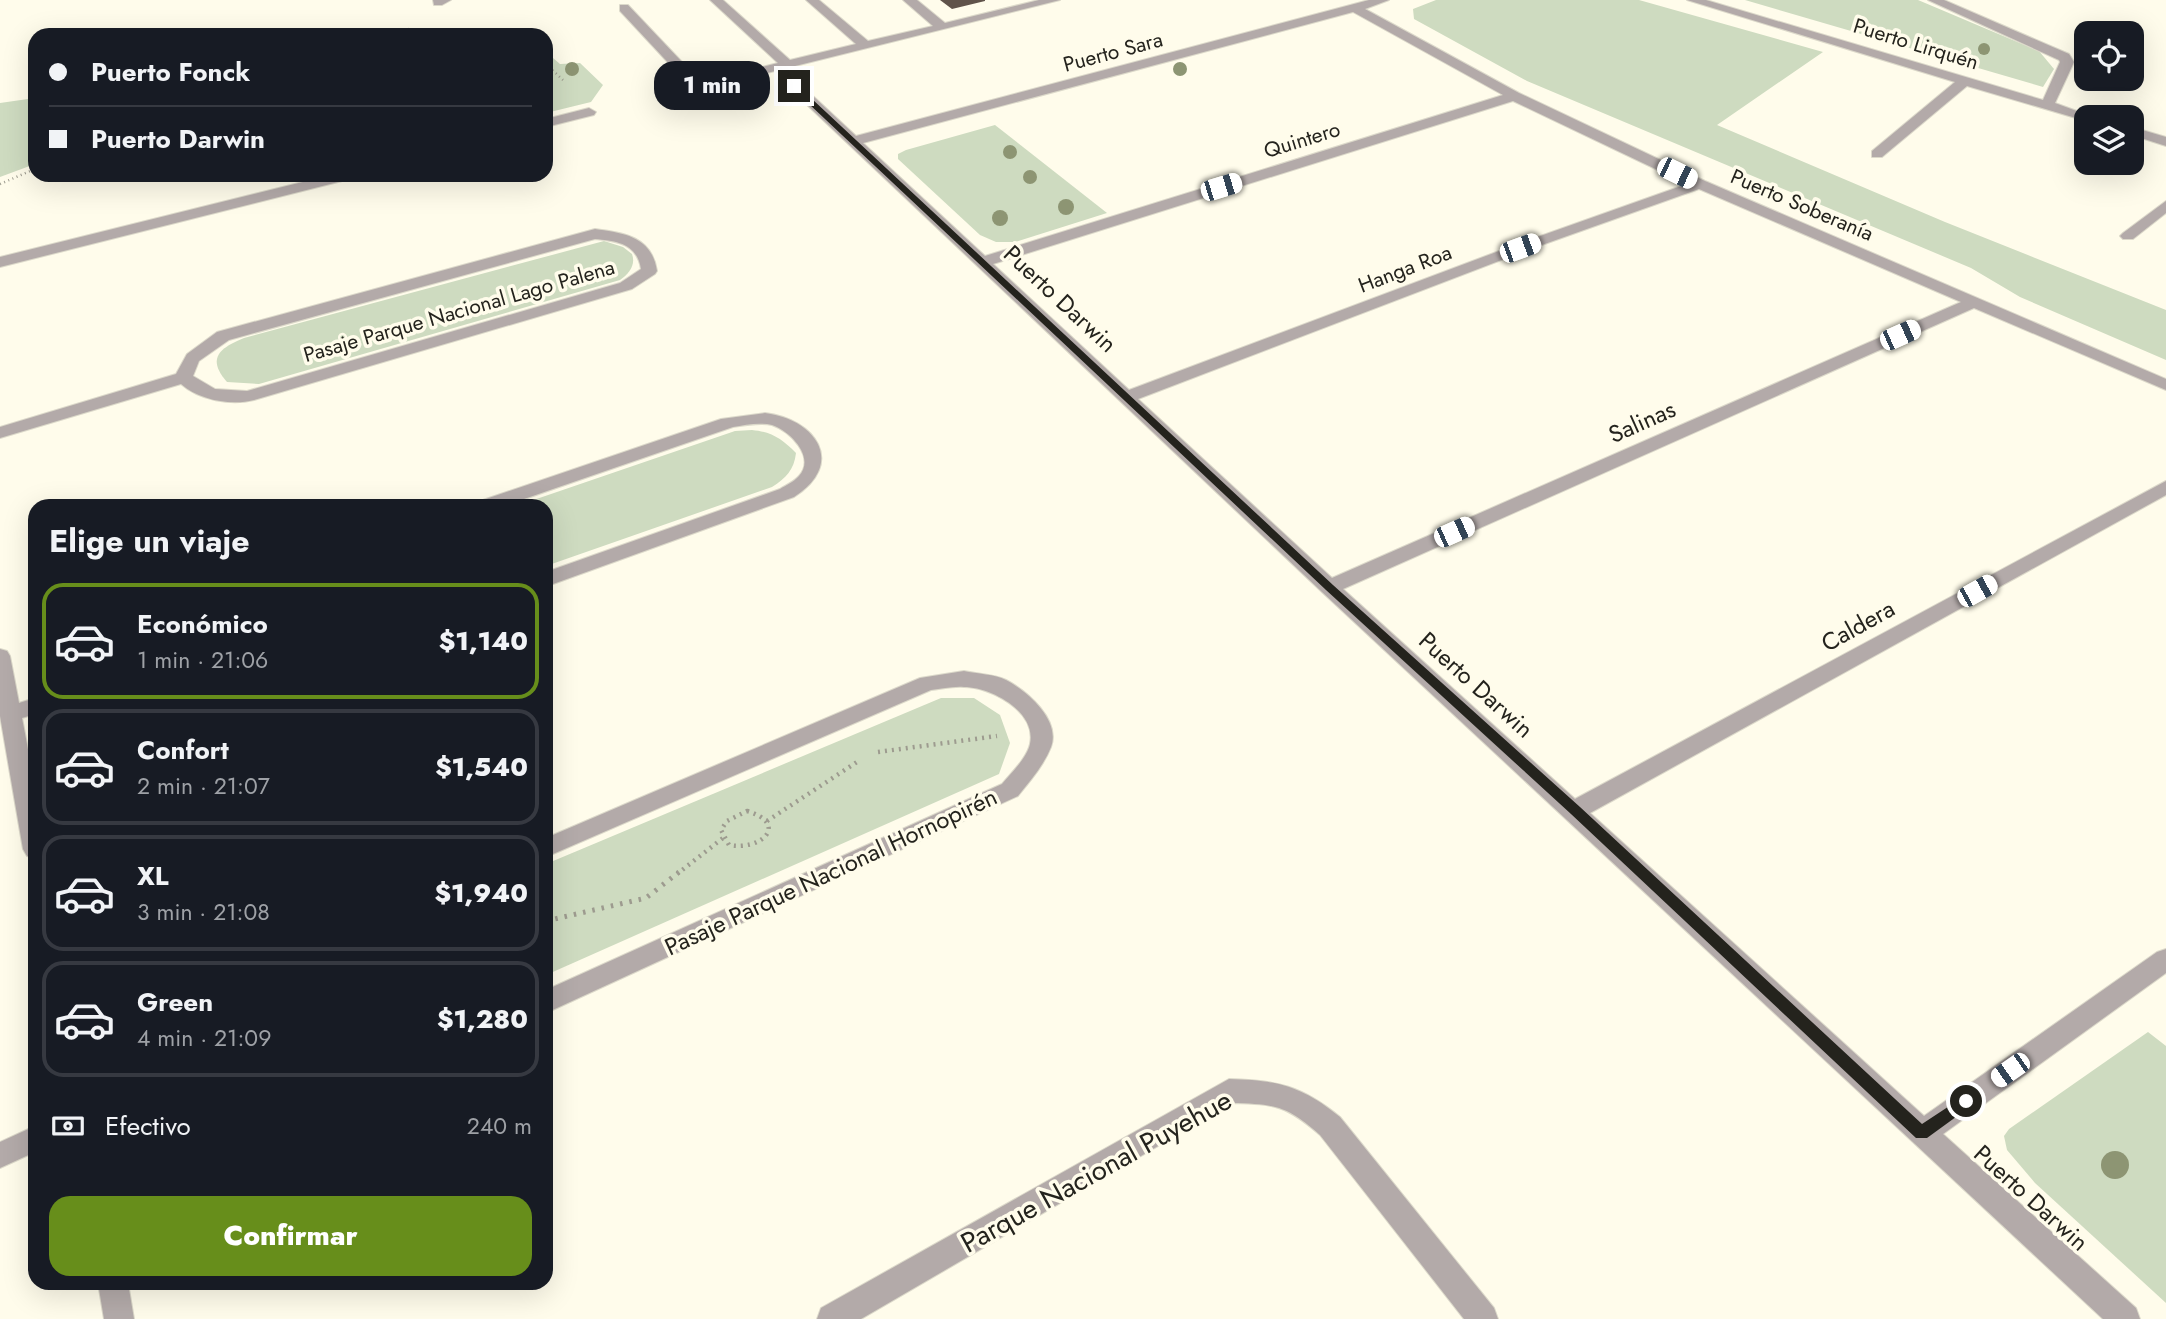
<!DOCTYPE html>
<html lang="es">
<head>
<meta charset="utf-8">
<style>
	:root { --surface:#171b24; --page:#242831; --text:#f1f3f6; --muted:#9ea1a6; --line:#363941; --accent:#678e1b }
	body { margin:0; font-family:Jost,sans-serif; background:var(--page); color:var(--text); height:100vh; display:flex; flex-direction:column; font-size:26px; white-space:nowrap }
	* { box-sizing:border-box; margin:0 }
	p { font-size:23px; color:var(--muted) }
	.icon { flex:none; width:38px; height:38px; fill:none; stroke:currentColor; stroke-width:2; stroke-linecap:round; stroke-linejoin:round }
	.map { position:relative; flex:1; overflow:hidden }
	.panel { position:absolute; left:28px; top:499px; width:525px; height:791px; display:flex; flex-direction:column; background:var(--surface); border-radius:21px; box-shadow:0 7px 28px #0002 }
	.panel>* { flex:none }
	.hud { position:absolute; left:28px; top:28px; width:525px; height:154px; border-radius:21px; box-shadow:0 7px 28px #0002; display:grid; align-content:center; height:154px; padding:0 21px; background:var(--surface) }
	.tools { position:absolute; left:2074px; top:21px; display:grid; gap:14px }
	.tools a { display:grid; place-items:center; width:70px; height:70px; border-radius:14px; background:var(--surface); box-shadow:0 7px 28px #0002; font-size:35px }
	.end { position:absolute; width:32px; height:32px; margin:-16px; border:9px solid #24231d; background:#fff; box-shadow:0 0 0 4px #fff }
	.from { border-radius:50% }
	.bubble { position:absolute; height:49px; border-radius:21px; background:var(--surface); box-shadow:0 7px 28px #0002; font-size:23px; font-weight:800; line-height:49px; text-align:center }
	.car { position:absolute; width:21px; height:42px; margin:-21px -10px; border-radius:9px; box-shadow:0 0 5px 2px #0007; background:linear-gradient(#fff 24%,#345 0 40%,#fff 0 76%,#345 0 86%,#fff 0) }
	.hud b { display:flex; align-items:center; gap:24px; height:66px; font-size:26px }
	.hud b+b { border-top:2px solid var(--line) }
	.hud i { width:18px; height:18px; background:var(--text) }
	ul { padding:0; list-style:none }
	li { display:flex; align-items:center; gap:21px; height:116px; margin:0 14px 10px; padding:0 7px; border:4px solid var(--line); border-radius:21px }
	li div { flex:1 }
	li b { display:block; font-size:26px }
	li em { font-style:normal; font-weight:800 }
	li.on { border-color:var(--accent) }
	li>.icon { width:63px; height:63px; stroke-width:1.5 }
	h2 { padding:0 21px; font-size:32px; line-height:84px }
	.pay { display:flex; align-items:center; gap:18px; height:77px; padding:0 21px; font-size:26px }
	.pay p { margin-inline-start:auto }
	.cta { display:flex; gap:14px; margin-top:auto; padding:14px 21px }
	.cta a { flex:1; height:80px; border-radius:21px; background:var(--accent); color:#fff; font-size:28px; font-weight:800; line-height:80px; text-align:center }
	.map>svg:first-child { display:block }
</style>
</head>
<body>
<div class="map">
<svg width="2166" height="1319" viewBox="0 0 2166 1319">
	<rect width="100%" height="100%" fill="#fffceb"/>
	<!-- green -->
	<g fill="#cedbc0">
		<polygon points="1436,0 1639,0 1823,52 1717,125 1945,222 2166,310 2166,360 2020,297 1971,268 1527,81 1414,19 1413,9"/>
		<polygon points="1745,0 1918,0 2039,51 2054,69 2043,87"/>
		<polygon points="546,52 560,64 580,63 603,85 591,102 546,113"/>
		<polygon points="35,98 35,164 0,177 0,103"/>
		<polygon points="995,125 1107,213 1015,242 996,242 980,235 898,159 898,154 906,150"/>
		<path d="M604,241L623,247L632,254C636,265 629,274 620,280L259,384L227,382C206,358 220,348 244,338Z"/>
		<path d="M752,430C772,432 782,439 796,453C794,470 786,478 772,487L546,566V506H516L735,431Z"/>
		<polygon points="941,698 974,698 1000,715 1010,743 999,774 546,975 546,864"/>
		<polygon points="2148,1032 2166,1046 2166,1303 2035,1183 2007,1150 2004,1136 2009,1129"/>
	</g>
	<!-- building -->
	<polygon fill="#60534a" points="940,0 985,0 985,1 952,9"/>
	<g fill="none" stroke-linecap="round" stroke-linejoin="round">
		<defs>
			<polygon id="lane" points="710,0 723,0 790,60 856,44 806,0 819,0 868,41 933,26 903,0 917,0 945,23 1039,0 1060,0 663,99 658,98 658,92 689,85 620,11 620,5 628,5 701,82 778,63"/>
			<g id="street">
				<polygon points="433,0 451,0 442,5 434,5"/>
				<path d="M1369,0H1389L1365,9L1519,93L1705,181L2166,379V390L1974,308L1343,589L1575,799L2166,481V495L1590,813L1924,1116L2157,952L2166,949V973L1943,1134L2136,1308L2140,1319H2103L1322,592L787,86L789,83H799L856,136ZM1353,12L1503,95L985,256L863,143ZM1513,101L1687,184L1515,245L1129,390L993,264ZM1699,189L1961,302L1332,578L1138,399L1525,251Z"/>
				<polygon points="1687,0 1706,0 2043,100 2060,62 2059,60 1928,0 1944,0 2069,54 2074,62 2055,103 2093,117 2086,117 2086,121 1967,86 1882,157 1872,157 1872,151 1955,82"/>
				<polygon points="589,108 596,112 594,115 546,127 546,119"/>
				<polygon points="2132,127 2166,137 2166,146 2132,135"/>
				<polygon points="331,175 356,175 354,178 0,267 0,257"/>
				<polygon points="2166,201 2166,213 2133,239 2123,239 2120,236 2123,233"/>
				<path d="M595,229C625,233 652,237 657,271L655,274L632,289L254,400C231,406 199,400 181,384L0,438V427L176,374L187,354L217,332ZM595,239C618,241 637,244 641,269L620,283L247,391L215,389L193,376L199,361L229,340Z"/>
				<path d="M765,413C815,419 847,463 794,497L553,584L546,586V572L780,489C786,485 794,482 799,476C816,457 790,431 772,425C760,422 745,425 733,427L504,506H475L477,502L721,419Z"/>
				<polygon points="0,649 7,651 10,656 19,703 35,698 35,714 22,718 35,786 35,858 27,856 23,849 0,716"/>
				<path d="M964,671C977,674 995,674 1006,680C1027,691 1061,720 1051,747C1044,765 1030,781 1018,796L546,1013V990L1002,784C1011,773 1027,758 1030,744C1037,711 990,687 964,687C953,686 942,689 931,690L546,857V838L920,678Z"/>
				<path d="M1229,1079C1277,1080 1302,1086 1340,1117L1494,1308L1498,1319H1464L1320,1135C1287,1106 1276,1104 1232,1103L861,1319H817L821,1308Z"/>
				<polygon points="35,1126 35,1152 0,1168 0,1142"/>
				<polygon points="98,1283 128,1283 134,1319 104,1319"/>
			</g>
		</defs>
		<!-- lane casing -->
		<use href="#lane" stroke="#dcd9ca" stroke-width="2"/>
		<!-- street casing -->
		<use href="#street" stroke="#dcd9ca" stroke-width="2"/>
		<!-- path-far2 -->
		<g stroke="#9d9b8f" stroke-width="2.5" stroke-dasharray="1 3.5" stroke-linecap="butt">
			<polyline points="396,35 411,28"/>
			<polyline points="546,64 563,80"/>
			<polyline points="0,184 35,169"/>
		</g>
		<!-- path-far1 -->
		<g stroke="#9d9b8f" stroke-width="4.5" stroke-dasharray="2 5" stroke-linecap="butt">
			<polyline points="878,752 997,736"/>
			<path d="M747,811C790,824 761,851 729,845L721,830L727,821Z"/>
			<polyline points="767,821 860,760"/>
			<polyline points="677,874 723,838"/>
		</g>
		<!-- path -->
		<polyline stroke="#9d9b8f" stroke-width="5" stroke-dasharray="2.5 7" stroke-linecap="butt" points="546,921 646,898 679,872"/>
		<!-- lane -->
		<use href="#lane" fill="#b3aaa9" fill-rule="evenodd"/>
		<!-- street -->
		<use href="#street" fill="#b3aaa9" fill-rule="evenodd"/>
	</g>
	<!-- trees -->
	<g fill="#8d9573">
		<circle cx="1984" cy="49" r="6"/>
		<circle cx="572" cy="69" r="7"/>
		<circle cx="1180" cy="69" r="7"/>
		<circle cx="1010" cy="152" r="7"/>
		<circle cx="1030" cy="177" r="7"/>
		<circle cx="1066" cy="207" r="8"/>
		<circle cx="1000" cy="218" r="8"/>
		<circle cx="2115" cy="1165" r="14"/>
	</g>
	<!-- route -->
	<polygon fill="#24231d" points="792,85 797,85 1333,585 1580,807 1922,1124 1966,1095 1973,1101 1971,1106 1927,1138 1916,1138 1571,814 1326,590 792,88"/>
	<g text-anchor="middle" stroke-width="7" stroke-linejoin="round" paint-order="stroke">
		<!-- far-street labels -->
		<g font-size="21" fill="#24231d" stroke="#fffceb">
			<text transform="translate(1916 44) rotate(17)" y="7">Puerto Lirquén</text>
			<text transform="translate(1113 52) rotate(-15)" y="7">Puerto Sara</text>
			<text transform="translate(1302 140) rotate(-17)" y="7">Quintero</text>
			<text transform="translate(1802 205) rotate(23)" y="7">Puerto Soberanía</text>
			<text transform="translate(1405 269) rotate(-21)" y="7">Hanga Roa</text>
			<text transform="translate(459 311) rotate(-16)" y="7">Pasaje Parque Nacional Lago Palena</text>
		</g>
		<!-- street labels -->
		<g font-size="24" fill="#24231d" stroke="#fffceb">
			<text transform="translate(1060 299) rotate(43)" y="8">Puerto Darwin</text>
			<text transform="translate(1642 422) rotate(-24)" y="8">Salinas</text>
			<text transform="translate(1858 626) rotate(-29)" y="8">Caldera</text>
			<text transform="translate(1476 685) rotate(42)" y="8">Puerto Darwin</text>
			<text transform="translate(831 872) rotate(-25)" y="8">Pasaje Parque Nacional Hornopirén</text>
			<text transform="translate(2031 1198) rotate(42)" y="8">Puerto Darwin</text>
		</g>
		<!-- near-street labels -->
		<g font-size="28" fill="#24231d" stroke="#fffceb">
			<text transform="translate(1096 1171) rotate(-29)" y="10">Parque Nacional Puyehue</text>
		</g>
	</g>
</svg>
<div class="tools">
<a><svg class="icon" aria-label="locate" viewBox="0 0 24 24"><circle cx="12" cy="12" r="6"/><path d="M12 2v4M12 18v4M2 12h4M18 12h4"/></svg></a>
<a><svg class="icon" aria-label="layers" viewBox="0 0 24 24"><path d="M12 4l9 5-9 5-9-5zM3 14l9 5 9-5"/></svg></a>
</div>
<i class="end from" style="left:1966px;top:1101px"></i>
<i class="end" style="left:794px;top:86px"></i>
<div class="bubble" style="left:654px;top:61px;width:116px">1 min</div>
<i class="car" style="left:1677px;top:173px;rotate:116deg"></i>
<i class="car" style="left:1221px;top:187px;rotate:73deg"></i>
<i class="car" style="left:1520px;top:248px;rotate:70deg"></i>
<i class="car" style="left:1900px;top:335px;rotate:66deg"></i>
<i class="car" style="left:1454px;top:532px;rotate:66deg"></i>
<i class="car" style="left:1977px;top:591px;rotate:61deg"></i>
<i class="car" style="left:2010px;top:1070px;rotate:235deg"></i>
<div class="hud">
<b><i class="from"></i>Puerto Fonck</b>
<b><i></i>Puerto Darwin</b>
</div>
<section class="panel">
<h2>Elige un viaje</h2>
<ul>
<li class="on"><svg class="icon" aria-label="car" viewBox="0 0 24 24"><path d="M5 17H2v-5l4-1 3-4h7l3 4 3 1v5h-3M9 17h6M6 11h13"/><circle cx="7" cy="17" r="2"/><circle cx="17" cy="17" r="2"/></svg><div><b>Económico</b><p>1 min · 21:06</p></div><em>$1,140</em></li>
<li><svg class="icon" aria-label="car" viewBox="0 0 24 24"><path d="M5 17H2v-5l4-1 3-4h7l3 4 3 1v5h-3M9 17h6M6 11h13"/><circle cx="7" cy="17" r="2"/><circle cx="17" cy="17" r="2"/></svg><div><b>Confort</b><p>2 min · 21:07</p></div><em>$1,540</em></li>
<li><svg class="icon" aria-label="car" viewBox="0 0 24 24"><path d="M5 17H2v-5l4-1 3-4h7l3 4 3 1v5h-3M9 17h6M6 11h13"/><circle cx="7" cy="17" r="2"/><circle cx="17" cy="17" r="2"/></svg><div><b>XL</b><p>3 min · 21:08</p></div><em>$1,940</em></li>
<li><svg class="icon" aria-label="car" viewBox="0 0 24 24"><path d="M5 17H2v-5l4-1 3-4h7l3 4 3 1v5h-3M9 17h6M6 11h13"/><circle cx="7" cy="17" r="2"/><circle cx="17" cy="17" r="2"/></svg><div><b>Green</b><p>4 min · 21:09</p></div><em>$1,280</em></li>
</ul>
<div class="pay"><svg class="icon" aria-label="cash" viewBox="0 0 24 24"><path d="M3 7h18v10H3z"/><circle cx="12" cy="12" r="2"/></svg>Efectivo<p>240 m</p></div>
<div class="cta"><a>Confirmar</a></div>
</section>
</div>
</body>
</html>
